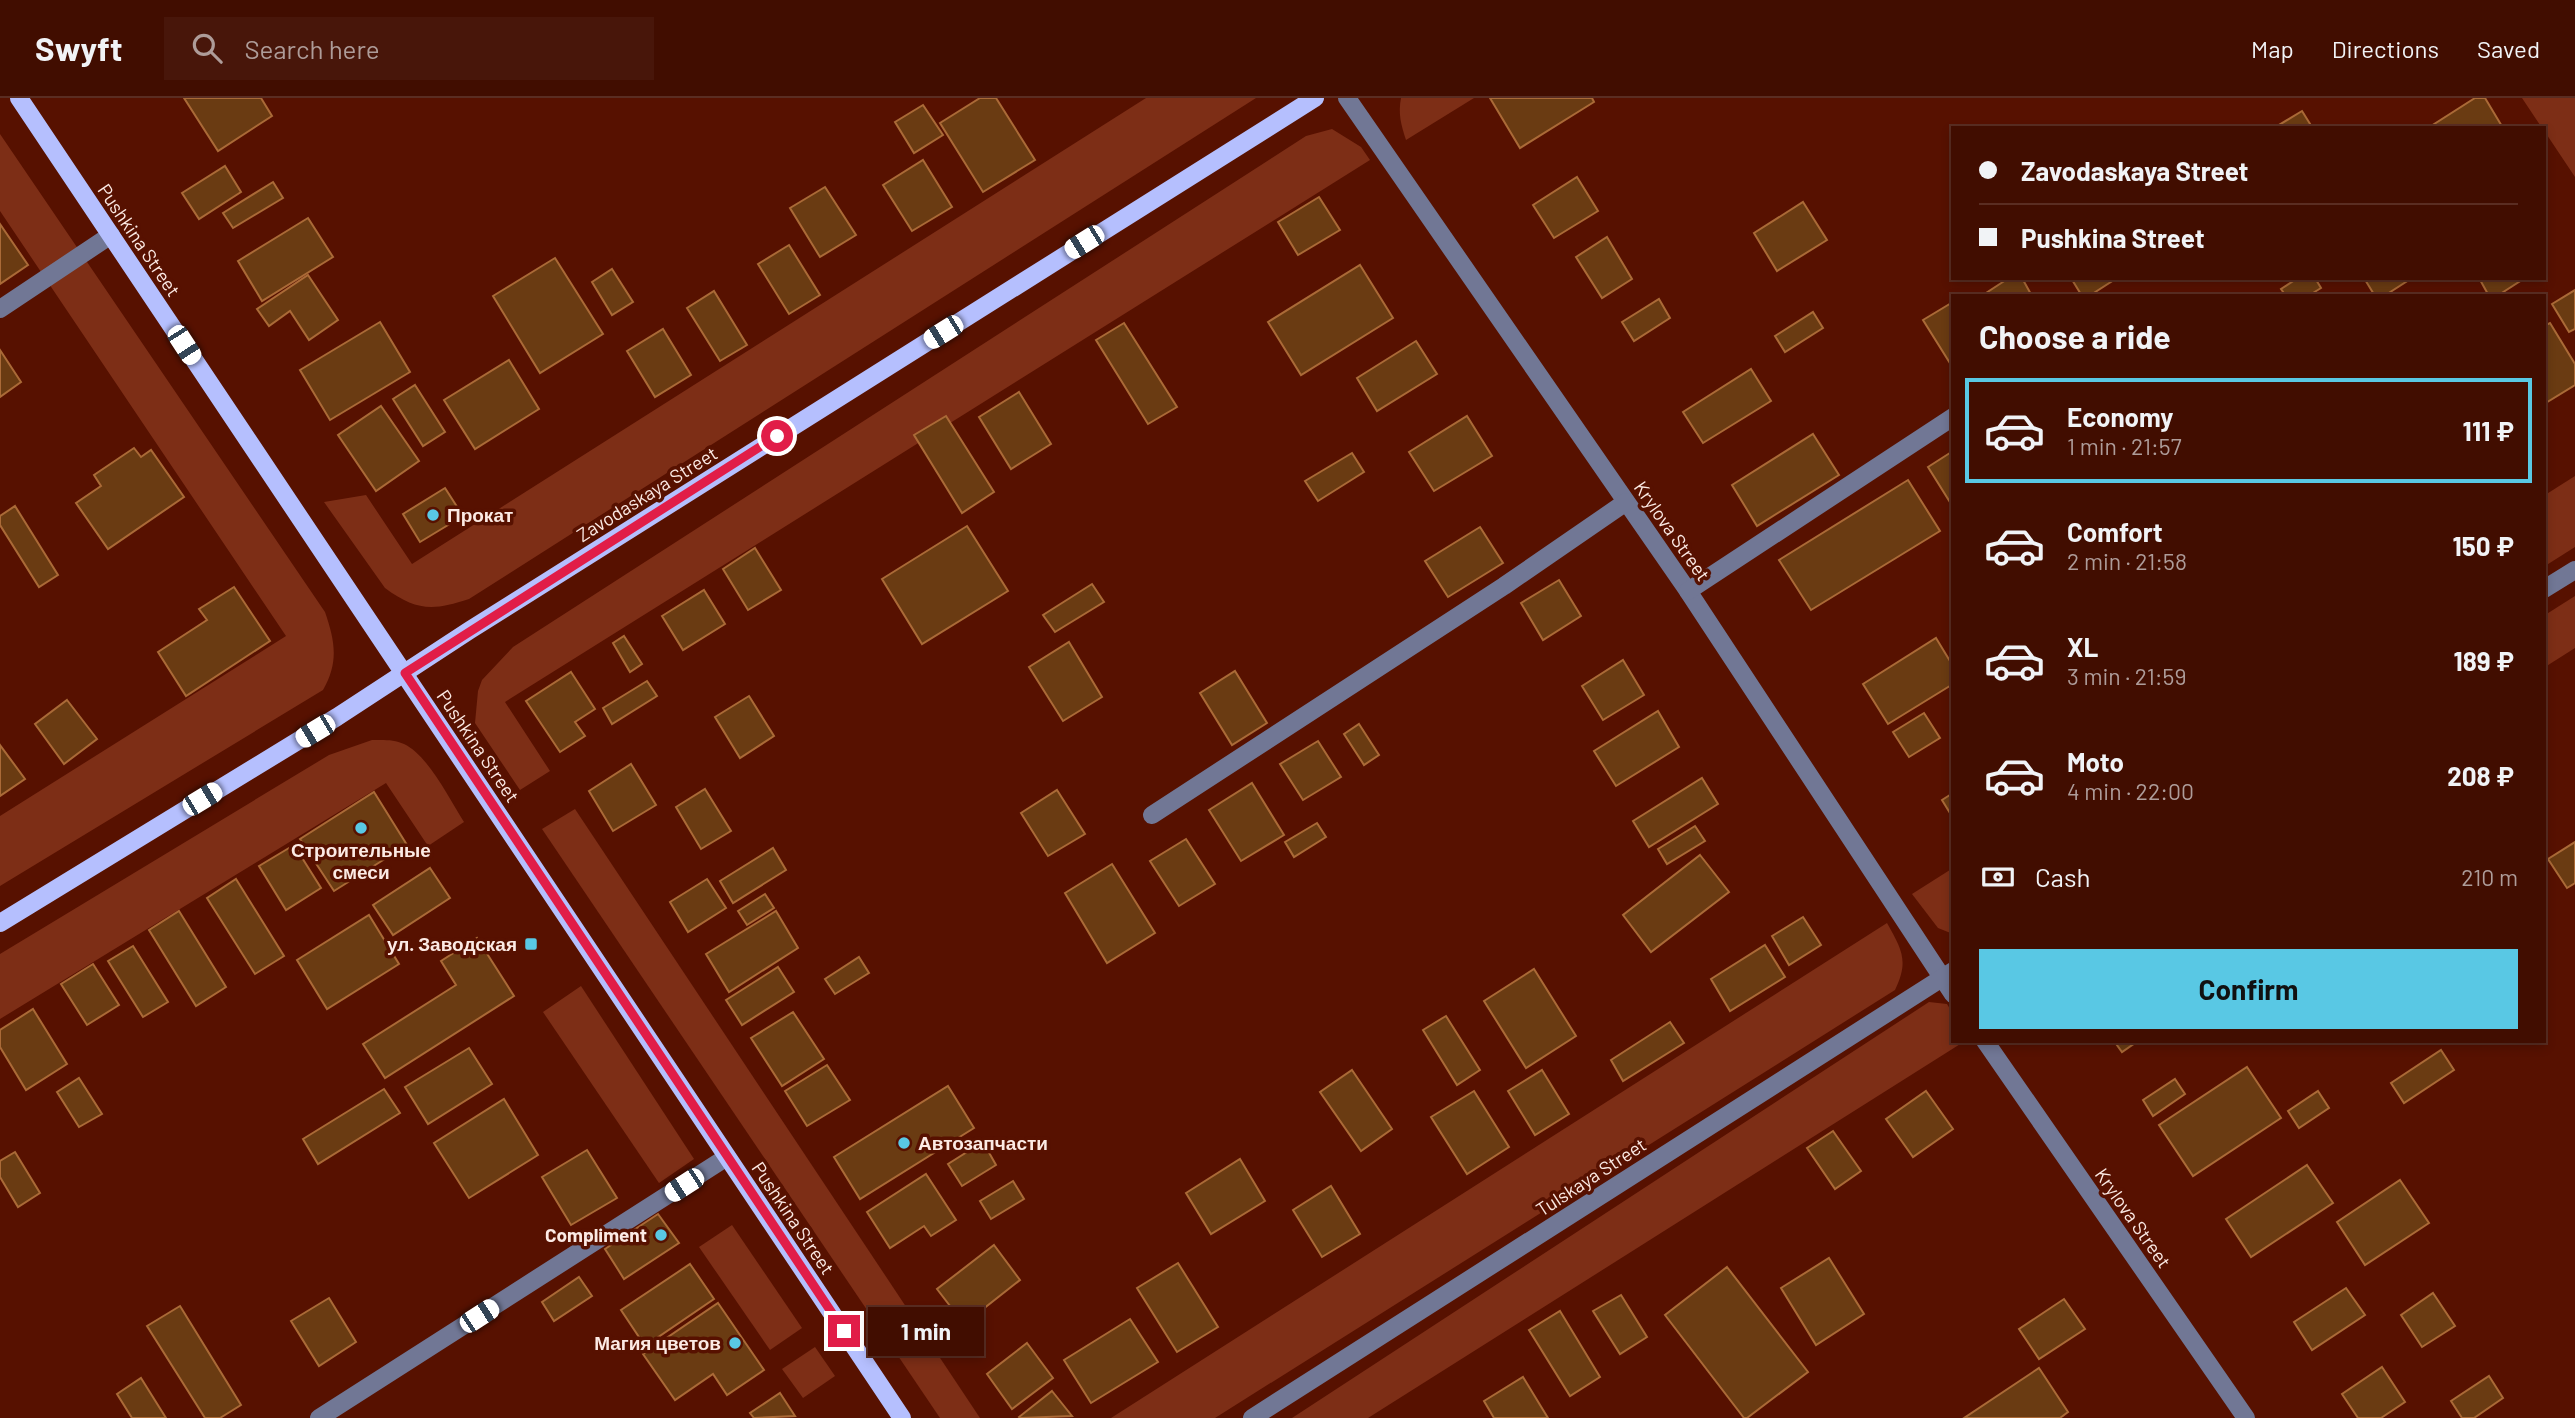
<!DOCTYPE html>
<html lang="en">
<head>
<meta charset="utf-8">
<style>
	:root { --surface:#410d00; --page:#48160a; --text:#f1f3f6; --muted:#ae9c99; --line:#5a2d22; --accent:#59c8e4 }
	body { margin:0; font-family:Barlow,sans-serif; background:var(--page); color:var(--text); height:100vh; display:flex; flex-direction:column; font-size:26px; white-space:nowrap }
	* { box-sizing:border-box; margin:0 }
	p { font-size:23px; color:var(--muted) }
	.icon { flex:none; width:38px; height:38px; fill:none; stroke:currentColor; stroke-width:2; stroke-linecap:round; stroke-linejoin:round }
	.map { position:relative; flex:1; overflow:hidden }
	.drawer { position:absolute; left:1951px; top:196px; width:595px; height:749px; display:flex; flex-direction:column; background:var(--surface); border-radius:0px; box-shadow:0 4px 10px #0003,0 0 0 2px var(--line) }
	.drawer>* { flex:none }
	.guide { position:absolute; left:1951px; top:28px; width:595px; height:154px; border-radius:0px; box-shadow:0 4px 10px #0003,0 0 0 2px var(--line); display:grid; align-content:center; height:154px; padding:0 28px; background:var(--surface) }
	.end { position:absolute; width:32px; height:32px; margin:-16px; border:9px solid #e11d48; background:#fff; box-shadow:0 0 0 4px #fff }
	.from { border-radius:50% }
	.bubble { position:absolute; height:49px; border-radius:0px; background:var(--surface); box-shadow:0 4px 10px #0003,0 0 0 2px var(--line); font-size:23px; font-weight:700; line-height:49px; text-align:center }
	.car { position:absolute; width:21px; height:42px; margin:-21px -10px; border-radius:9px; box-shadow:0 0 5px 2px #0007; background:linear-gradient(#fff 24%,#345 0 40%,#fff 0 76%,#345 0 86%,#fff 0) }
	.guide b { display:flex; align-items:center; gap:24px; height:66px; font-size:26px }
	.guide b+b { border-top:2px solid var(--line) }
	.guide i { width:18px; height:18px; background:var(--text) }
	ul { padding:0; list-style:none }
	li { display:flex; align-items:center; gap:21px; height:105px; margin:0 14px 10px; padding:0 14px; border:4px solid transparent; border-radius:0px }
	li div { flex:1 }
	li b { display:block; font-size:26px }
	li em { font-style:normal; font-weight:700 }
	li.active { border-color:var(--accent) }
	li>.icon { width:63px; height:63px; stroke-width:1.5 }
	h2 { padding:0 28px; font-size:32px; line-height:84px }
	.pay { display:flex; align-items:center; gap:18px; height:77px; padding:0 28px; font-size:26px }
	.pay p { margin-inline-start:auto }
	.button { display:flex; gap:14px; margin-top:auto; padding:14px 28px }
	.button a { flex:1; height:80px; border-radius:0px; background:var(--accent); color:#111; font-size:28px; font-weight:700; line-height:80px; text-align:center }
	header { display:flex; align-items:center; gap:42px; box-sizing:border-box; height:98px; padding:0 35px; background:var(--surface); border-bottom:2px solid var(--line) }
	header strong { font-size:33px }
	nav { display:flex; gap:38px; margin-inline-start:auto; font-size:24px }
	.search { width:490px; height:63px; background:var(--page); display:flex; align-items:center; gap:18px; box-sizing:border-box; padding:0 24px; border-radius:0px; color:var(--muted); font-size:26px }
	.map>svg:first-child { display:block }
</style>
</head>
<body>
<header>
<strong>Swyft</strong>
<div class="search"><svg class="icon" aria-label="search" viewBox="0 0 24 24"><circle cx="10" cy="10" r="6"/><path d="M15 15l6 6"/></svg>Search here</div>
<nav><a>Map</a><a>Directions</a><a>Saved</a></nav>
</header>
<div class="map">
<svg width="2575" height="1320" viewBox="0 0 2575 1320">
	<rect width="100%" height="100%" fill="#571100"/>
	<!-- green -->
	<g fill="#7d2e16">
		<path d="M1146,0H1256L469,501C433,513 416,513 385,490L324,404L366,397L412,466Z"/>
		<path d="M1401,0H1474L1406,42C1401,27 1398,16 1401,0Z"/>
		<polygon points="2522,0 2575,0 2575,79 2545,34 2544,30 2542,30"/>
		<polygon points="1332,31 1361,49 1370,62 505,604 550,673 520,692 475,625 478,593 482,582 513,549 1306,38"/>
		<path d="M0,36L325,514C335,543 339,564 323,592L0,788V718L286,538L0,113Z"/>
		<polygon points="2575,378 2575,449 2545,468 2545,397"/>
		<polygon points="2575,498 2575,550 2545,569 2545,517"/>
		<path d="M372,642C382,642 394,641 404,646C428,657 450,702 464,724L428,748L386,685L0,921V856L329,657Z"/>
		<polygon points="575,711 980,1320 940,1320 542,731"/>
		<polygon points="1953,770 1953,836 1938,830 1912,796"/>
		<path d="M1887,825C1902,852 1909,863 1895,892L1215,1320H1111Z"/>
		<polygon points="581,888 694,1061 659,1085 543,914"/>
		<polygon points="1929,904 1947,906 1953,916 1953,943 1965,943 1368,1320 1292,1320"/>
		<polygon points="732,1127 802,1230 770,1252 699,1149"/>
		<polygon points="815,1249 835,1278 803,1300 782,1271"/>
	</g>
	<!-- building -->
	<g fill="#6a3b12" stroke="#aa6a37" stroke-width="2">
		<polygon points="184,0 261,0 272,18 218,53"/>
		<polygon points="980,0 996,0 1035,62 983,94 940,25"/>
		<polygon points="1490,0 1592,0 1594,4 1520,50"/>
		<polygon points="2475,0 2485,0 2503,30 2428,30"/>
		<polygon points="923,7 943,37 914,55 895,24"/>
		<polygon points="2302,13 2312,29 2274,30"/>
		<polygon points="923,62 952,109 912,133 883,87"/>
		<polygon points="225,68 241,94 199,121 182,95"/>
		<polygon points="1577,79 1598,113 1554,140 1533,107"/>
		<polygon points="273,84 283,100 233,130 223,115"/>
		<polygon points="825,89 856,137 820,159 790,110"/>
		<polygon points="1319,99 1340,132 1298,157 1278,124"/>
		<polygon points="1803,104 1827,142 1777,173 1754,135"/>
		<polygon points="308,120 333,159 262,203 238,163"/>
		<polygon points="0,126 28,167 0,186"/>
		<polygon points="1607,139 1632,181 1602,200 1576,159"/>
		<polygon points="789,147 820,197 789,216 758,166"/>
		<polygon points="555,160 603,236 540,275 493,198"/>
		<polygon points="1360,167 1393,220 1301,277 1268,224"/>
		<polygon points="612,171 633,204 612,217 592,184"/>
		<polygon points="308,177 338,222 309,242 290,213 269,228 257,211"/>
		<polygon points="2009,180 2022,180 2032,198 1988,198 1986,195"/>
		<polygon points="2071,180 2117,180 2089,198 2082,198"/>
		<polygon points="2298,180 2315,180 2321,190 2308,198 2286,198 2281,191"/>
		<polygon points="2364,180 2412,180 2384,198 2375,198"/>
		<polygon points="2479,180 2525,180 2497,198 2489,198"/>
		<polygon points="2575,192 2575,231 2569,234 2552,206"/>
		<polygon points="714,193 747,247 720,263 687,210"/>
		<polygon points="1659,201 1670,220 1634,243 1622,224"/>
		<polygon points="1953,204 1953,270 1923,222"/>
		<polygon points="1813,214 1823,230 1785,254 1775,238"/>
		<polygon points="380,224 410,274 330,322 300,272"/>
		<polygon points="1124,225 1177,309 1148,326 1096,242"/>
		<polygon points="2550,225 2575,266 2575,287 2544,306 2544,228"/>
		<polygon points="663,231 691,277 655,299 627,253"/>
		<polygon points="1416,243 1437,276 1377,313 1357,280"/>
		<polygon points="0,252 21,284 0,299"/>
		<polygon points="509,262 539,311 475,351 444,302"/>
		<polygon points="1751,271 1771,303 1703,345 1683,314"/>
		<polygon points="415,287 445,334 423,348 393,301"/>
		<polygon points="1019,294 1051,346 1011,371 979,319"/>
		<polygon points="381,308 419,363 376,393 338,337"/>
		<polygon points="946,318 994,394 962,415 914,337"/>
		<polygon points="1467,318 1492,358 1434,393 1409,354"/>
		<polygon points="1813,336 1839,377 1757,428 1732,387"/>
		<polygon points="134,350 141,359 151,352 184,399 108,451 76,405 101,388 94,377"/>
		<polygon points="1953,353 1953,409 1928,369"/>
		<polygon points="1352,355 1364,374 1318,403 1305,383"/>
		<polygon points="1908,382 1940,433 1811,512 1779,462"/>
		<polygon points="445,390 463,418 420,444 403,416"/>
		<polygon points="15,408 58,477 39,489 0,427 0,418"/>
		<polygon points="967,428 1008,493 922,546 882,481"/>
		<polygon points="1480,429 1503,465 1448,499 1425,463"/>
		<polygon points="755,450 781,492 748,512 723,471"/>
		<polygon points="1559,482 1581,518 1543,542 1521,505"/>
		<polygon points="1092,486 1104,504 1055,534 1043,517"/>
		<polygon points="234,489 270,543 186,598 158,554 207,522 199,511"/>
		<polygon points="704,492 725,526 683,552 662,518"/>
		<polygon points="624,538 642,566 630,574 613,545"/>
		<polygon points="1936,540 1953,568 1953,586 1888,626 1863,586"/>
		<polygon points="1069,544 1102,599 1063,623 1029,569"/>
		<polygon points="1623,562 1644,597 1603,622 1582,588"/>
		<polygon points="1235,573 1267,625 1232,647 1200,595"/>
		<polygon points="571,574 595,611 575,624 585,638 560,654 526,603"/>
		<polygon points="647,583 657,598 612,626 603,610"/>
		<polygon points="749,598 774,638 740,660 715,619"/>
		<polygon points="67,602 97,641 64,666 35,626"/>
		<polygon points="1658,613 1679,649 1616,688 1594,653"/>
		<polygon points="1924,615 1940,640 1909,659 1893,634"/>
		<polygon points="1359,626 1379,657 1364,667 1344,636"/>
		<polygon points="1318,643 1341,679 1303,702 1280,666"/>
		<polygon points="0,647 25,681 0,698"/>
		<polygon points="631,666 656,707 613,733 589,693"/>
		<polygon points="1702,680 1718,706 1649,749 1633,723"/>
		<polygon points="1252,685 1284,737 1241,763 1209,712"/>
		<polygon points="705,691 731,733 701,751 676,709"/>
		<polygon points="1057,692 1085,736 1048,758 1021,715"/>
		<polygon points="374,694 407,747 334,793 300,741"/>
		<polygon points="1953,695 1953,720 1942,702"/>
		<polygon points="1317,725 1326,739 1294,759 1285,744"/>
		<polygon points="1695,728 1705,743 1667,766 1658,751"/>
		<polygon points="1186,741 1215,786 1179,808 1150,763"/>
		<polygon points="2575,744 2575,785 2567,790 2548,761"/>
		<polygon points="294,747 321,790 286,812 259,768"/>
		<polygon points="773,750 786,772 733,805 720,783"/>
		<polygon points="1700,757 1729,794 1651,854 1623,817"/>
		<polygon points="1112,766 1155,835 1107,865 1065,795"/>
		<polygon points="430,770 450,800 393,837 373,807"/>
		<polygon points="236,781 284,858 255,876 207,800"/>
		<polygon points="707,781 726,810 688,834 670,804"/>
		<polygon points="765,796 774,810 747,827 738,813"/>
		<polygon points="179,813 226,889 196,908 149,832"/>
		<polygon points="776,813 798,850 729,894 706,856"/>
		<polygon points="369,817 399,866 327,911 297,862"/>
		<polygon points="1803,819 1821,847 1789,867 1772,838"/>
		<polygon points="477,840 514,898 385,980 363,946 456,887 441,863"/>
		<polygon points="1765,847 1785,879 1730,913 1711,881"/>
		<polygon points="133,848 168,904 143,919 108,863"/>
		<polygon points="859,859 869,875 835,896 825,881"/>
		<polygon points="93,866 119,907 87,927 61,886"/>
		<polygon points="778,869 794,894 742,927 726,902"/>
		<polygon points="1534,871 1576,938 1526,970 1484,903"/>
		<polygon points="33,911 67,966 26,992 0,949 0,932"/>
		<polygon points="793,914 824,961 782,988 751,940"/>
		<polygon points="1446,918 1480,972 1457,987 1423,932"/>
		<polygon points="1670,924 1684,945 1623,983 1611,962"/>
		<polygon points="2114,943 2138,943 2122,954"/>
		<polygon points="469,950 492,986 428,1026 405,989"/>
		<polygon points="2441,952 2454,972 2404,1005 2391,985"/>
		<polygon points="827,967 850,1002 807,1028 785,993"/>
		<polygon points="2247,969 2281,1020 2193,1078 2159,1027"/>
		<polygon points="1352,972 1392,1031 1361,1053 1320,994"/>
		<polygon points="1542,972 1569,1016 1535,1037 1508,993"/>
		<polygon points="79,980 102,1016 79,1029 57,994"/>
		<polygon points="2175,981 2185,996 2153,1018 2143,1002"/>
		<polygon points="948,988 974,1030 860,1101 834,1059"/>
		<polygon points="384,991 400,1015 318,1066 303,1041"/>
		<polygon points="1474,993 1509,1049 1467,1076 1431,1019"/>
		<polygon points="1926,993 1953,1031 1913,1059 1886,1021"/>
		<polygon points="2318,993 2329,1010 2299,1030 2288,1013"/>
		<polygon points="504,1001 538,1057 469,1100 434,1045"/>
		<polygon points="1833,1033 1861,1073 1835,1091 1807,1050"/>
		<polygon points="983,1044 996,1067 962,1088 948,1066"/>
		<polygon points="587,1052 617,1100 571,1127 542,1079"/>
		<polygon points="15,1054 40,1095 18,1109 0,1079 0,1063"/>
		<polygon points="1240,1061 1265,1103 1211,1136 1186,1095"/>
		<polygon points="2307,1067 2333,1105 2251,1159 2226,1121"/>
		<polygon points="926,1076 956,1122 931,1138 924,1128 890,1150 867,1114"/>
		<polygon points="2400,1082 2429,1125 2365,1167 2337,1124"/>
		<polygon points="1013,1083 1024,1101 991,1121 980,1103"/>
		<polygon points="1331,1088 1360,1136 1322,1159 1293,1112"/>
		<polygon points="658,1116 679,1145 624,1181 605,1151"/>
		<polygon points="994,1147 1020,1182 964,1226 937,1191"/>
		<polygon points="1829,1160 1864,1216 1816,1247 1781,1190"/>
		<polygon points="1178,1165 1218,1229 1177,1254 1137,1190"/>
		<polygon points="690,1166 714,1201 645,1248 621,1212"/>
		<polygon points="1727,1169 1808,1274 1747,1320 1744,1320 1665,1217"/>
		<polygon points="579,1179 592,1198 554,1223 542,1204"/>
		<polygon points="2346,1190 2365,1217 2312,1252 2294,1224"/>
		<polygon points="2433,1195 2455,1228 2422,1249 2401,1217"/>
		<polygon points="1621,1197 1647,1239 1620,1256 1593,1213"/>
		<polygon points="329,1200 356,1244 319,1268 291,1223"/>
		<polygon points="2064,1201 2085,1231 2039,1261 2019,1231"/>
		<polygon points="718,1205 764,1272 727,1297 713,1276 675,1302 643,1256"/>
		<polygon points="180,1208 241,1307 220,1320 205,1320 147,1228"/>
		<polygon points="1560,1213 1600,1279 1570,1298 1529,1232"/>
		<polygon points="1130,1221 1158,1264 1091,1305 1064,1262"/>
		<polygon points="1027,1245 1053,1280 1012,1311 987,1276"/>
		<polygon points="2382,1269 2405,1304 2381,1320 2358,1320 2342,1296"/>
		<polygon points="2039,1270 2068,1314 2060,1320 1964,1320"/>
		<polygon points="2489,1278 2503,1300 2474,1320 2462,1320 2451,1303"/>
		<polygon points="1523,1279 1548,1320 1494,1320 1484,1303"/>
		<polygon points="141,1280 166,1320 132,1320 117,1296"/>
		<polygon points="1052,1293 1072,1318 1020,1320 1019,1319"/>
		<polygon points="780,1295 795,1318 754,1320 750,1315"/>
	</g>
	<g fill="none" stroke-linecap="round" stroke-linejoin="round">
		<!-- minor -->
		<g stroke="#717795" stroke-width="18">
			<polyline points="1347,0 1688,493 1953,896"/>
			<polyline points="0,211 111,137"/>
			<polyline points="2544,491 2575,472"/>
			<polyline points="1688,493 1953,319"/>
			<polyline points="1152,717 1504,488 1626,404"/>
			<polyline points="1985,943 2246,1320"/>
			<polyline points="319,1320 727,1059"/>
			<polyline points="1252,1320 1953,873"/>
		</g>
		<!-- major -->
		<g stroke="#b5bffe" stroke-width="18">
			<polyline points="19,0 902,1320"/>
			<polyline points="0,825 337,619 470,532 1315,0"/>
		</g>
	</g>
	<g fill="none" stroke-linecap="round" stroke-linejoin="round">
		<!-- route -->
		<polyline stroke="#e11d48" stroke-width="9" points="777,338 405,575 844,1233"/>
	</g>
	<!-- markers -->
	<g fill="#59c8e4" stroke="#571100" stroke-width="2.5">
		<circle cx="433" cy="417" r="7"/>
		<circle cx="361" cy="730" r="7"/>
		<rect x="524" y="839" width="14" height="14" rx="3.5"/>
		<circle cx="904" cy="1045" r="7"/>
		<circle cx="661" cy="1137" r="7"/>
		<circle cx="735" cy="1245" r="7"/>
	</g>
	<g text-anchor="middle" stroke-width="7" stroke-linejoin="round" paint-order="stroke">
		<!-- street labels -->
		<g font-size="19" fill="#fceae4" stroke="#571100">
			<text transform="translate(139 142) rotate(56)" y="7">Pushkina Street</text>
			<text transform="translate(647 396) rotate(-32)" y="7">Zavodaskaya Street</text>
			<text transform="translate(1672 433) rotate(55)" y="7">Krylova Street</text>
			<text transform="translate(478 648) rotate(56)" y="7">Pushkina Street</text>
			<text transform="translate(1591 1079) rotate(-33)" y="7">Tulskaya Street</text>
			<text transform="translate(793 1120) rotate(56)" y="7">Pushkina Street</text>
			<text transform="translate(2133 1120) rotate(55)" y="7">Krylova Street</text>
		</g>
		<!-- poi labels -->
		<g font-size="19" font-weight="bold" fill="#fceae4" stroke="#571100" text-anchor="end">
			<text x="447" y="424" text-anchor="start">Прокат</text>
			<text x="361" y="759" text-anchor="middle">Строительные<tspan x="361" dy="22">смеси</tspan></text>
			<text x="517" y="853">ул. Заводская</text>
			<text x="918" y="1052" text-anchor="start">Автозапчасти</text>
			<text x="647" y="1144">Compliment</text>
			<text x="721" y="1252">Магия цветов</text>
		</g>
	</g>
</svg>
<i class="end from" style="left:777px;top:338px"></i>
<i class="end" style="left:844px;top:1233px"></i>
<div class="bubble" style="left:868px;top:1209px;width:116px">1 min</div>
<i class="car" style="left:1084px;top:144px;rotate:238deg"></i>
<i class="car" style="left:943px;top:234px;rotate:238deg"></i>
<i class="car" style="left:184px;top:247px;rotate:147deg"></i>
<i class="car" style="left:315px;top:633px;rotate:239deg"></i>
<i class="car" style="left:202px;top:701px;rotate:59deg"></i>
<i class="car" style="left:684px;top:1087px;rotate:237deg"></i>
<i class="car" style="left:479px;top:1218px;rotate:57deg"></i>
<div class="guide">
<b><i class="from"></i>Zavodaskaya Street</b>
<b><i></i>Pushkina Street</b>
</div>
<section class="drawer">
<h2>Choose a ride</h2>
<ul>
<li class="active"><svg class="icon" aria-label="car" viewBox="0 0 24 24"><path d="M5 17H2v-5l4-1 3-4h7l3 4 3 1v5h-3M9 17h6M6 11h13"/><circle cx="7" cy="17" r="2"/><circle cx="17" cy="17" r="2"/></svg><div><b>Economy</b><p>1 min · 21:57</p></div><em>111 ₽</em></li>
<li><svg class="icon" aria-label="car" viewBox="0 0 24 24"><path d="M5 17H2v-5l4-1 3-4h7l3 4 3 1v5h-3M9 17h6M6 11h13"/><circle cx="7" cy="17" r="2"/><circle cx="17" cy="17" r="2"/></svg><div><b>Comfort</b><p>2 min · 21:58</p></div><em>150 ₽</em></li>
<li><svg class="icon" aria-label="car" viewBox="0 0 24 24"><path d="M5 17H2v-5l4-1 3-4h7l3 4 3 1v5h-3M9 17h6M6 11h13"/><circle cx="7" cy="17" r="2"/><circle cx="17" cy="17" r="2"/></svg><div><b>XL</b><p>3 min · 21:59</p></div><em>189 ₽</em></li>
<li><svg class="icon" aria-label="car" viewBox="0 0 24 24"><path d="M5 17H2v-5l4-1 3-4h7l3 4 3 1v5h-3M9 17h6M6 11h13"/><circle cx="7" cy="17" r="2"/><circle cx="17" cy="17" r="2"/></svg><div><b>Moto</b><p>4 min · 22:00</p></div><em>208 ₽</em></li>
</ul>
<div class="pay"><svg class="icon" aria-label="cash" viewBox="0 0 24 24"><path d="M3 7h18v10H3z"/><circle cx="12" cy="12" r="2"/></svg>Cash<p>210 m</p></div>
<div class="button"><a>Confirm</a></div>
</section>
</div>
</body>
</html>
